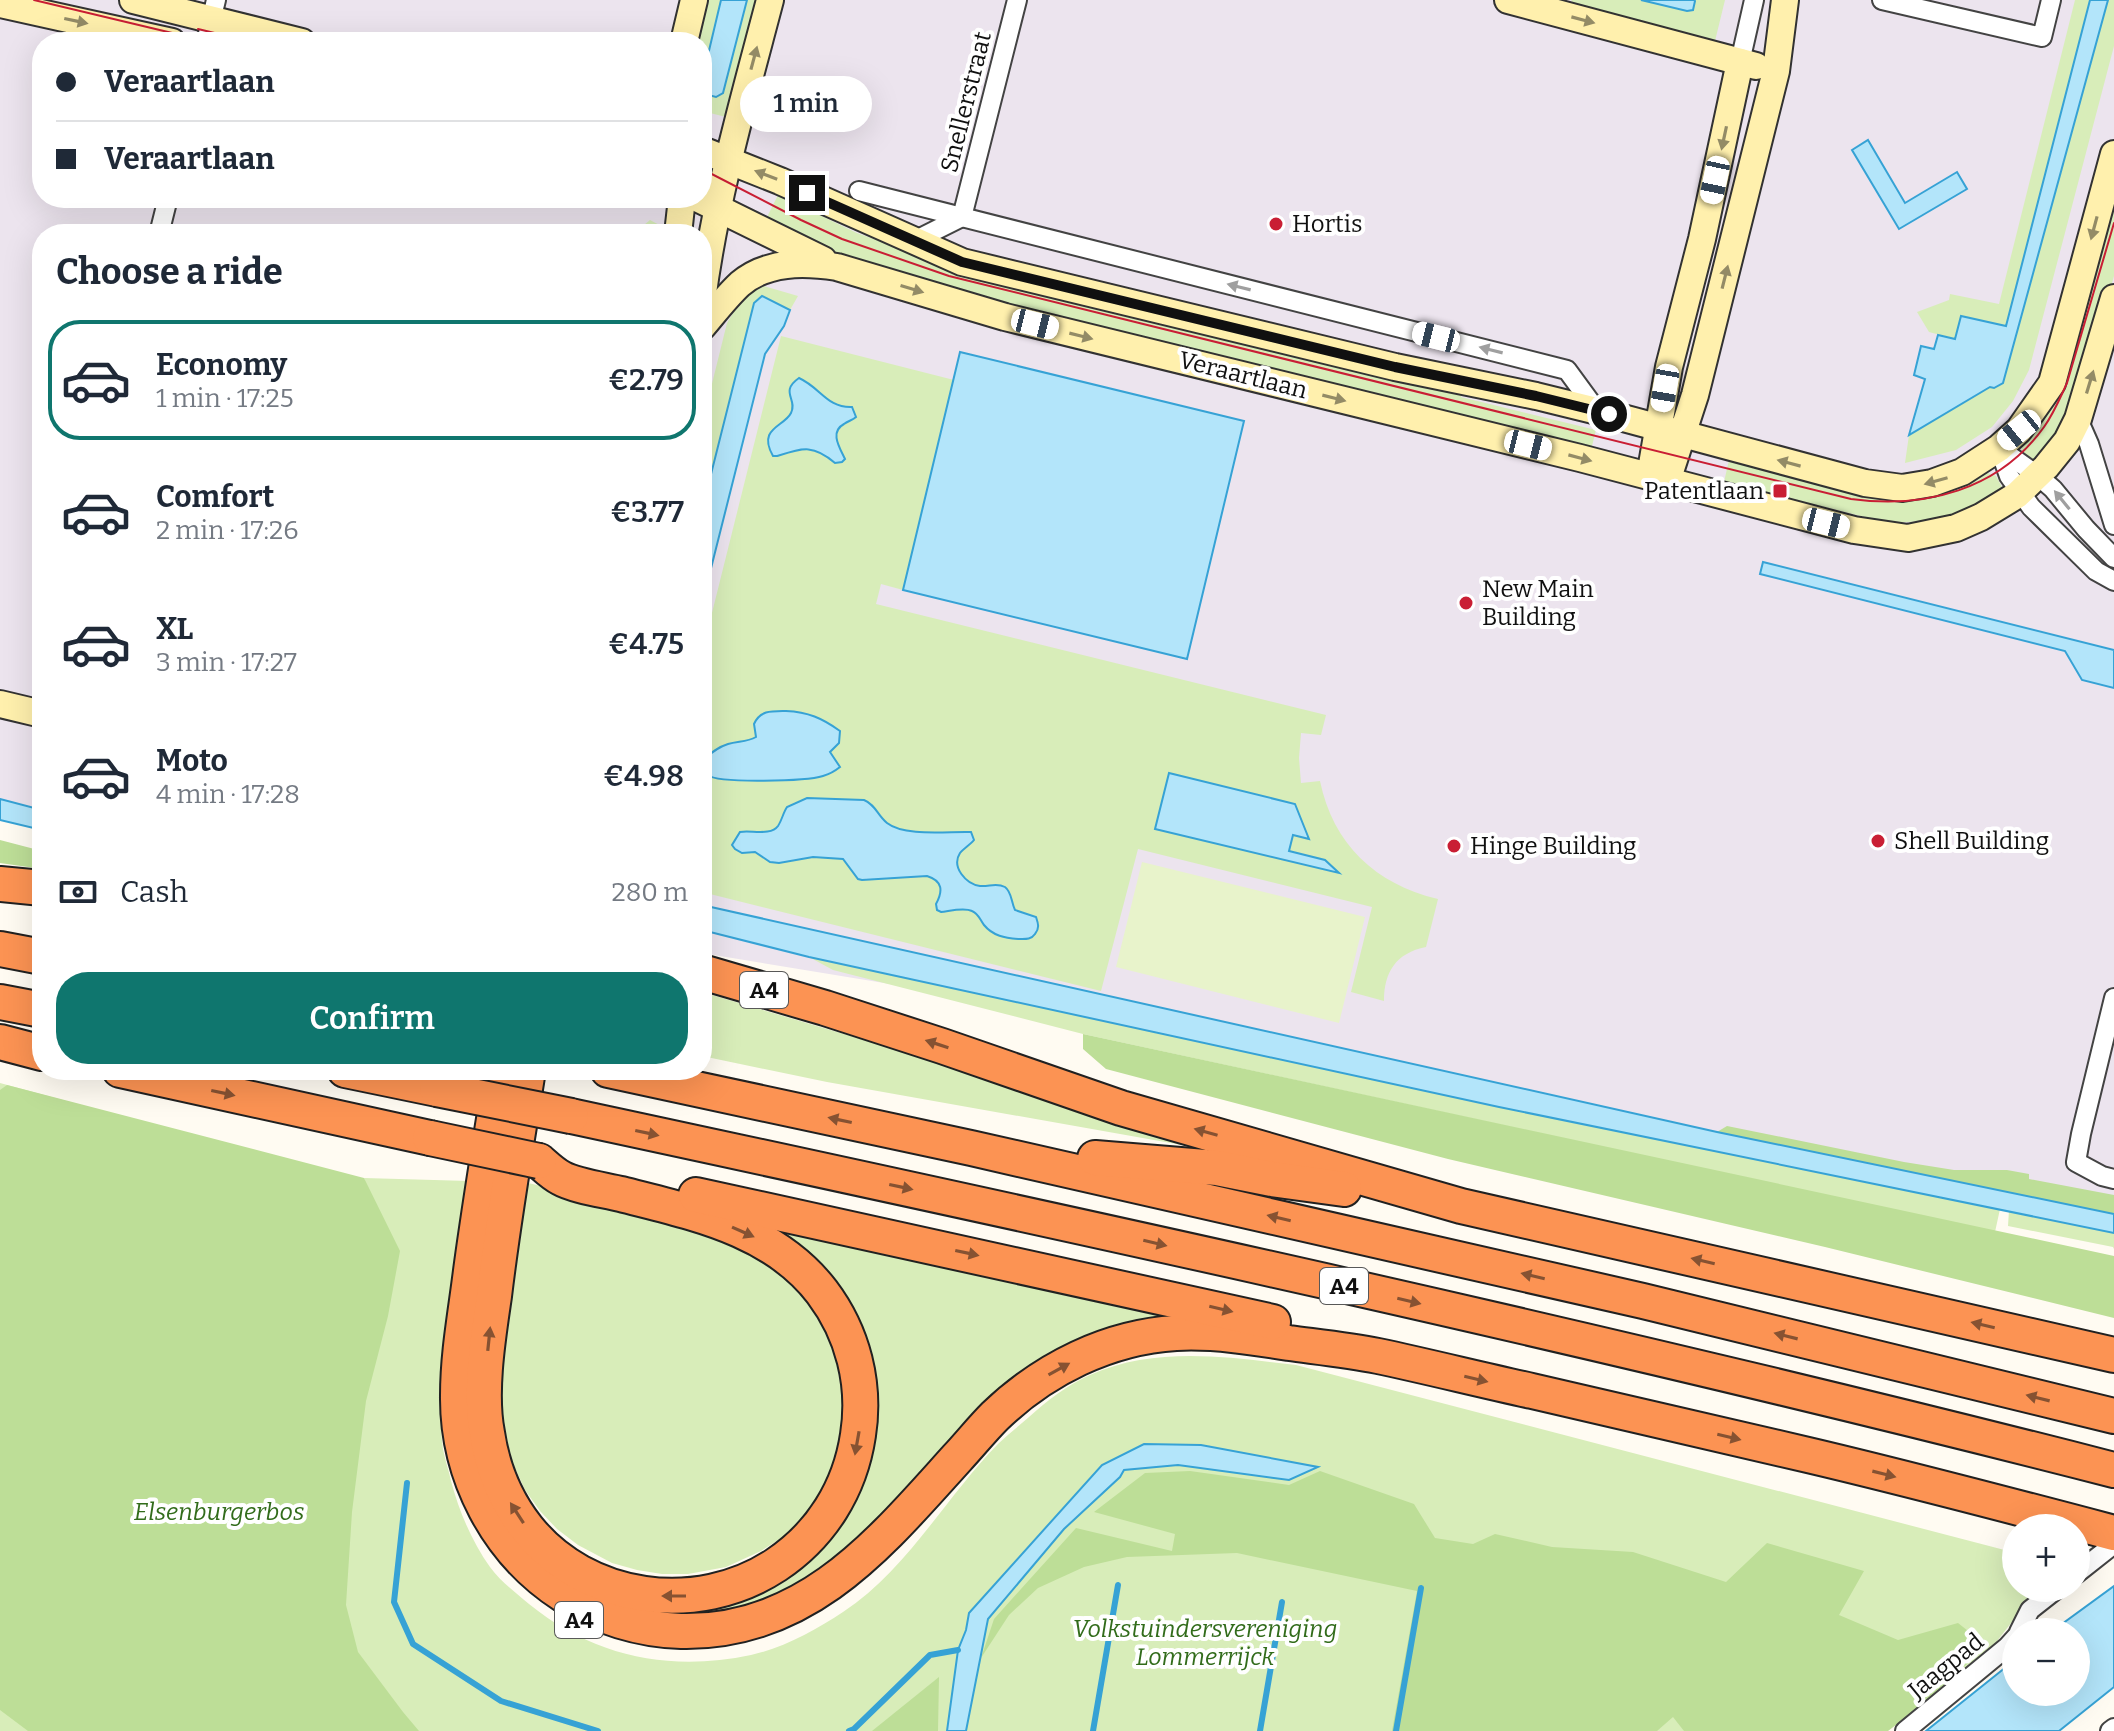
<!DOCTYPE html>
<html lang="en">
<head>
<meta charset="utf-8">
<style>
	:root { --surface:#fff; --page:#f2f2f3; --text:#1f2937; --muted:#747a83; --line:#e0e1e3; --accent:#0f766e }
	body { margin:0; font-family:Bitter,serif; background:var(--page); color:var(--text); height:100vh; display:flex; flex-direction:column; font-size:30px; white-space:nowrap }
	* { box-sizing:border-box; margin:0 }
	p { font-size:26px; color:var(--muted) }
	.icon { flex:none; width:44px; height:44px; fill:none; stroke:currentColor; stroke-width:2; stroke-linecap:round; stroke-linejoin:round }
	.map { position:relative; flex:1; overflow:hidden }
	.sheet { position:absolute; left:32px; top:224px; width:680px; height:856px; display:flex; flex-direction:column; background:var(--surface); border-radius:32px; box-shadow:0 8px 32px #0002 }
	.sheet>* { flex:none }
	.guide { position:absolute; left:32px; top:32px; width:680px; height:176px; border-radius:32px; box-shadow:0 8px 32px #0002; display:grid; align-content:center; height:176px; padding:0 24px; background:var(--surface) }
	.tools { position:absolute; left:2002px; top:1514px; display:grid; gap:16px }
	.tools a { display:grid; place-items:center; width:88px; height:88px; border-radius:50%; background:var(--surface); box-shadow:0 8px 32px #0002; font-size:40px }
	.end { position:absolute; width:36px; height:36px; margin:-18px; border:10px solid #101010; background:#fff; box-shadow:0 0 0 4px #fff }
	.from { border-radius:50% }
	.bubble { position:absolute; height:56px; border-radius:28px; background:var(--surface); box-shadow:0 8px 32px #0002; font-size:26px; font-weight:600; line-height:56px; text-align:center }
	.car { position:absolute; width:24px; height:48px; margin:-24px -12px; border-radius:10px; box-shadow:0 0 6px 2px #0007; background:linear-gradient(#fff 24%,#345 0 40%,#fff 0 76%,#345 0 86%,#fff 0) }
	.guide b { display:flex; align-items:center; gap:28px; height:76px; font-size:30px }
	.guide b+b { border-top:2px solid var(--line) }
	.guide i { width:20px; height:20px; background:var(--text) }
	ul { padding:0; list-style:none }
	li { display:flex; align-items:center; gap:24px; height:120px; margin:0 16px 12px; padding:0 8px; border:4px solid transparent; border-radius:32px }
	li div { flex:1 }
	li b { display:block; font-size:30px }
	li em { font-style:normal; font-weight:600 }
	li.active { border-color:var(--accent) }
	li>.icon { width:72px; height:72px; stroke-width:1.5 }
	h2 { padding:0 24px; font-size:36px; line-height:96px }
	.pay { display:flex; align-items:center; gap:20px; height:88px; padding:0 24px; font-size:30px }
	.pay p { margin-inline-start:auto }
	.button { display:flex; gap:16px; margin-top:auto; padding:16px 24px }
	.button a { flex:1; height:92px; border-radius:32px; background:var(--accent); color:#fff; font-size:32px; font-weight:600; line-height:92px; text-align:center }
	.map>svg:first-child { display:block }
</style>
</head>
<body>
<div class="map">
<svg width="2114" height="1731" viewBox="0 0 2114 1731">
	<rect width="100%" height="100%" fill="#fffbf2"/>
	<!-- industrial -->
	<path fill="#ece4ee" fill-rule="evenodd" d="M0,0H2114V1205L1831,1156L1279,1048L702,953V234H42V809L0,799ZM42,42H702V198H42Z"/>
	<!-- green -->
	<g fill="#d8edb9">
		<polygon points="700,0 721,0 702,80 702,42 690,42"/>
		<polygon points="747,0 762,0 726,117 702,111 702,90 704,94 723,93"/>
		<polygon points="1571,0 1641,0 1687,11 1693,9 1694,0 1725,0 1715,41 1577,8"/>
		<polygon points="2075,0 2090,0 2006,326 1955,339 1929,332 1917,312 1949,300 1950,294 1999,304"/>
		<polygon points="2108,0 2114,0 2114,46 2029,370 2013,401 1992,427 1956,450 1905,463 1909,435 1990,387 1994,388 2003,383"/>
		<polygon points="2114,166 2114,276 2079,400 2041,461 2031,462 2022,453 2021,444"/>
		<path d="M778,195L857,233L924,257L1462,389L1461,397L1596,430L1591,450L937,287C877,269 821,248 764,223Z"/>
		<polygon points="650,220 667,229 666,234 637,234 638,230"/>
		<polygon points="760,285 798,296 790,310 762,296 702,510 702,424 727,323 742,298"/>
		<path d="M781,336L954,380L903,590L881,584L876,604L1326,715L1321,735L1301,733L1299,758L1301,783L1320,781C1333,844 1375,884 1438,899L1426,947C1396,953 1384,972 1384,1001L1351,992L1372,907L1138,849L1101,991L702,892V653Z"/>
		<polygon points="1729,460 1844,488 1985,472 1996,476 2003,489 2001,495 1964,511 1927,521 1889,523 1724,482"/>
		<polygon points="809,957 1499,1107 2000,1209 1995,1232 1083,1034 833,970"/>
		<polygon points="702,992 1277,1162 827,1082 702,1056"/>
		<path d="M0,1083L365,1182L364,1178L469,1181C462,1225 456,1270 450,1314C444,1360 437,1402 443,1449C445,1460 449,1471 451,1481C459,1511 472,1542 490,1567C501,1582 516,1593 529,1604C594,1657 670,1672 751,1655C783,1648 816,1630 843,1612C907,1570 945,1498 998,1444C1008,1434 1019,1426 1029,1417C1047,1401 1067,1385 1090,1375C1156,1346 1226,1357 1296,1365L2016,1553V1588H2048L2015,1618L1990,1650L1886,1731H0Z"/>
		<polygon points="528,1183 703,1222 754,1245 821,1305 849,1389 841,1453 818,1499 802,1519 783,1537 761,1551 726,1567 688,1574 662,1574 637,1570 612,1563 578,1545 557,1529 540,1511 525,1490 509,1455 503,1430 500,1404 501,1378"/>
		<polygon points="2009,1210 2114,1233 2114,1249 2113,1247 2008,1226"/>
		<polygon points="763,1227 1163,1310 1166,1319 1059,1349 1041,1359 1008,1382 806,1594 680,1627 598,1598 797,1567 872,1381"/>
	</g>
	<!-- forest -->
	<g fill="#bdde97">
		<polygon points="0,840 42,851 42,869 0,863"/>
		<polygon points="1083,1034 2114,1256 2114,1318 1825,1247 1448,1159 1106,1069 1083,1049"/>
		<polygon points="7,1085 364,1178 400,1251 388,1316 366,1401 352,1512 346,1605 358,1652 403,1712 419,1731 28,1731 0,1710 0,1090"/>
		<polygon points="1727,1126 1904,1162 1954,1170 2007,1170 2029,1174 2029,1179 2114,1195 2114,1214 1717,1132"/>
		<polygon points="1190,1471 1289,1485 1320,1471 1414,1504 1435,1538 1473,1544 1495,1534 1552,1547 1633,1552 1726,1582 1767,1543 1864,1571 1839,1615 1898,1640 1958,1623 1987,1646 1917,1709 1888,1731 1684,1731 1673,1717 1657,1731 1392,1731 1417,1591 1237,1553 1127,1557 1084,1567 1038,1588 1009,1615 981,1658 994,1619 1076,1528 1172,1551 1175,1534 1094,1512 1145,1473"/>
		<polygon points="939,1677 938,1731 872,1731"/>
	</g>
	<!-- pitch -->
	<polygon fill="#e8f3cb" points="1142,862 1365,917 1339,1023 1116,967"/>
	<!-- water -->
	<g fill="#b3e5fa" stroke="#36a2d5" stroke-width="2">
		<polygon points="721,0 747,0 723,93 716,97 704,94 702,90 702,80"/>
		<polygon points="1641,0 1694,0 1695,1 1693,10 1687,11"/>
		<polygon points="2090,0 2108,0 2003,383 1994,388 1990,387 1909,435 1925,379 1914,375 1921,346 1934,349 1938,335 1955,339 1961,316 2006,326"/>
		<polygon points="1868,140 1905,203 1957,172 1967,189 1899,229 1852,150"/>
		<polygon points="762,296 790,310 784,326 765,354 702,604 702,510 754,303"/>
		<polygon points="960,352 1244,421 1187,659 903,590"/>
		<path d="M799,378C821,388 827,408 852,407L856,417C853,420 848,421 844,424C829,432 840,448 845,459L842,462L835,463C813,444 803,448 777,456H773C757,428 784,427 791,413C798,399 779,392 799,378Z"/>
		<polygon points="1763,562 2114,650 2114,688 2082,680 2065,651 1760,574"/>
		<path d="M786,711C808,712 822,718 840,731L839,743L830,752L840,767C835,771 830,774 823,776C807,781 720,784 707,775C705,774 704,772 703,770L704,759C711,753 718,747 728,744C738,741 747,742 756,737L754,724C760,710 772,711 786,711Z"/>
		<polygon points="1169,773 1295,804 1309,839 1293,835 1289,851 1325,860 1339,873 1155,829"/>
		<path d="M807,798L864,800C876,805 877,815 887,823C905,837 949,831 971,832L974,840C970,845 964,848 960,853C951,867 966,884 980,886C989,887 996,882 1005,887C1012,892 1011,902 1015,910L1036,917C1038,923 1040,928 1035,934C1031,940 1025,939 1018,939C1005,938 993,936 984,925C980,920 979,914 972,911C964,907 950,911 941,912L937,910L936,904C943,891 943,881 927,876L862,880L858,879L843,859L813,857L779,863L770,862L755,852L742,853L735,849L732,845L740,832C751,830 771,836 778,826C782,820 783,813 787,807Z"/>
		<polygon points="0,799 42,810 42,830 0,820"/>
		<polygon points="702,905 1717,1132 2114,1214 2114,1233 1499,1107 809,957 702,930"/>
		<polygon points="1144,1444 1201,1445 1318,1467 1289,1480 1178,1465 1124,1470 1120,1477 1064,1529 988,1619 966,1731 947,1731 958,1650 966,1630 969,1613 1102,1465"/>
		<polygon points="2114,1586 2114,1687 2059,1731 1926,1731 2016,1659 2016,1692 2076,1692 2076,1632 2051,1632"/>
	</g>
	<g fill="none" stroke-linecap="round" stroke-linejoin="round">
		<!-- stream -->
		<g stroke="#36a2d5" stroke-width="6">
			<polyline points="407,1483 394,1602 413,1644 501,1701 598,1731"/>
			<polyline points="849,1731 854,1729 930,1655 958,1650"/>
			<polyline points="1093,1731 1118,1585"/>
			<polyline points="1260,1731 1282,1602"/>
			<polyline points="1396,1731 1421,1588"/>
		</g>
		<defs>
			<g id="street">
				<polyline points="1882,0 2042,37 2051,0"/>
				<polyline points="206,42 216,0"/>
				<polyline points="1740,62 1754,0"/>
				<polyline points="859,191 1567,370 1597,411"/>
				<polyline points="962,217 1017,0"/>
				<polyline points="159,234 168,198"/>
				<polyline points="914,241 962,217"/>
				<polyline points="2078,419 2089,444 2114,525"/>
				<polyline points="1999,448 2009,476 2031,507 2096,571 2114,581"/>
				<polyline points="1999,448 2038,476 2053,489 2086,529 2114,558"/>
				<polyline points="2114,998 2081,1134 2076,1162 2102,1176 2114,1179"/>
				<polyline points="2076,1574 2114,1544"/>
				<polyline points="2019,1632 2030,1610 2058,1588"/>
				<polyline points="1905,1731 2007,1647 2016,1637"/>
				<polyline points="2110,1731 2114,1728"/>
			</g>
			<g id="secondary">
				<polyline points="133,0 302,42"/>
				<polyline points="1508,0 1756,66"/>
				<polyline points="0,4 172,42"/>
				<polyline points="684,42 694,0"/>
				<polyline points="702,150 780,181 962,262 1395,367 1536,396 1597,411 1865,483 1902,488 1932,483 1962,472 1999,448 2019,430 2052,383 2114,154"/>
				<polyline points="697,198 823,260"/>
				<polyline points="678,234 682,198"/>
				<path d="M702,300C715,199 744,99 770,0"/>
				<path d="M702,327C714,313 726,297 740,284C767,261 804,262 837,267L1005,317L1580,458L1854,530L1908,538L1956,528L1981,517L2017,495L2046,467L2067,441L2078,419L2114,298"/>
				<polyline points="1650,476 1669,367 1702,239 1740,62"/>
				<polyline points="1667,481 1695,395 1776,71 1785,0"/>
				<polyline points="0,704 42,714"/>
			</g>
			<g id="highway">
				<polyline points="0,884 42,888"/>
				<polyline points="0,949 42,957"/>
				<polyline points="702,972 825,1008 942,1046 1121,1108 1461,1206 2114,1355"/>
				<polyline points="0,1002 42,1010"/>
				<polyline points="0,1042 42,1053"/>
				<polyline points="120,1070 430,1138"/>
				<polyline points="345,1070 437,1089"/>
				<path d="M502,1070C491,1137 480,1204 471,1271C466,1312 458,1353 458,1395C457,1475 497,1552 564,1595C598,1617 641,1630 681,1631C807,1634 881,1542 957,1458C970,1444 982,1429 995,1416C1044,1369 1108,1337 1176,1333C1214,1331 1252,1337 1289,1343C1319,1347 1349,1350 1378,1356C1430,1367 1481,1380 1532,1391C1624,1413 1716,1433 1808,1455C1910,1479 2012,1506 2114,1533"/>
				<path d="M528,1070C516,1145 503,1220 494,1296C488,1337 479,1392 487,1433C492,1467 505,1500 527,1528C586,1602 697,1617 776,1565C821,1535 850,1489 858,1435C866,1384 853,1333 822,1292C773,1228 694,1213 621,1194C605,1190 575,1186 561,1178C553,1174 546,1167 539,1161"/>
				<polyline points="608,1070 971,1148 1643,1301 2114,1416"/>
				<path d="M571,1116C1087,1227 1603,1339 2114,1470"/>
				<polyline points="1095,1158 1217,1168 1272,1179 1344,1189"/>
				<polyline points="696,1195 1273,1322"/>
			</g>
		</defs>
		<!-- street casing -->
		<use href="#street" stroke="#434343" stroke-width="22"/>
		<!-- secondary casing -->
		<use href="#secondary" stroke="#323232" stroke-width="30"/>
		<!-- highway casing -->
		<use href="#highway" stroke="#212121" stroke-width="38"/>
		<!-- street -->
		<use href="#street" stroke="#fff" stroke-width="18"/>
		<!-- secondary -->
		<use href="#secondary" stroke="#fff0ad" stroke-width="26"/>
		<!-- highway -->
		<use href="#highway" stroke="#fc9353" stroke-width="34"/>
		<!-- tram -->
		<g stroke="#c91e34" stroke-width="2">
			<polyline points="34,0 210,42"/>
			<polyline points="198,29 252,42"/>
			<path d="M702,169L801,220L842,239L949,276L1851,499C1925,509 1999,490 2044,427C2054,413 2060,398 2067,383L2114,223"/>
		</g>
		<defs>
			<g id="highway-bridge">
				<polyline points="437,1089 571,1116"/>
				<polyline points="430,1138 539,1161"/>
			</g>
		</defs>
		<!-- highway-bridge casing -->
		<use href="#highway-bridge" stroke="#212121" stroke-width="38" stroke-linecap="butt"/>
		<!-- highway-bridge -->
		<use href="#highway-bridge" stroke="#fc9353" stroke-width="34"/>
	</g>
	<!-- one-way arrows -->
	<defs><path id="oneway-solid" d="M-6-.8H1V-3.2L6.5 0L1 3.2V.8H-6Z" transform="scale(2)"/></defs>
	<g fill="#938b66">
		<use href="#oneway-solid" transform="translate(1583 20) rotate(15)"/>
		<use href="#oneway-solid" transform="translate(76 21) rotate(12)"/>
		<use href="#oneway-solid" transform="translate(754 58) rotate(-75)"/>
		<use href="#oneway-solid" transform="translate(1724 138) rotate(102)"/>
		<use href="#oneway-solid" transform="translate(766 175) rotate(-159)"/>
		<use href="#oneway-solid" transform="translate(2094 228) rotate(105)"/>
		<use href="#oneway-solid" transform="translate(1725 277) rotate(-76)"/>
		<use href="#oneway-solid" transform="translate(912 289) rotate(17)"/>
		<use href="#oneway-solid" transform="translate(1081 336) rotate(14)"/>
		<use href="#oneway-solid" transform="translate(2090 382) rotate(-73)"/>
		<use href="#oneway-solid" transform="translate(1334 398) rotate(14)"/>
		<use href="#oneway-solid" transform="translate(1580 458) rotate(15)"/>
		<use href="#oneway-solid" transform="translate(1789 463) rotate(-165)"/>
		<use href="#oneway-solid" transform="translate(1936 481) rotate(164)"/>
	</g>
	<g fill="#9f9f9f">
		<use href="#oneway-solid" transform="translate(1239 287) rotate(-166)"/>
		<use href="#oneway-solid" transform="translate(1491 350) rotate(-166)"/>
		<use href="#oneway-solid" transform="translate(2062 500) rotate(-129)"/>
	</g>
	<g fill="#865232">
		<use href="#oneway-solid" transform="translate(937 1044) rotate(-162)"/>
		<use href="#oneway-solid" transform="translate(223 1093) rotate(12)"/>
		<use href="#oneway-solid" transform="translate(840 1120) rotate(-168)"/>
		<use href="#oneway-solid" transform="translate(1206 1132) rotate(-164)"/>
		<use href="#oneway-solid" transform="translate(647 1133) rotate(12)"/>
		<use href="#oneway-solid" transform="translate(901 1187) rotate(12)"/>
		<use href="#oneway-solid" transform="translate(1279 1218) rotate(-167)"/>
		<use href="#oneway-solid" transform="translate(743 1232) rotate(24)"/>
		<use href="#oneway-solid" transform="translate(1155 1243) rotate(13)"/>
		<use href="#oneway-solid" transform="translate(967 1253) rotate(12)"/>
		<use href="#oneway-solid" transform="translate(1703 1261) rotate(-167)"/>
		<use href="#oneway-solid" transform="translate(1533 1276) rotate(-167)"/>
		<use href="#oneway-solid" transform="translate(1409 1301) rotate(13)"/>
		<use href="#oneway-solid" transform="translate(1221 1309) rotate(13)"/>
		<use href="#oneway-solid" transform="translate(1983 1325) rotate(-167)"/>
		<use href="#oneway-solid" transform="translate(1786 1336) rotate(-166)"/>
		<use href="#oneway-solid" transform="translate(489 1339) rotate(-84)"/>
		<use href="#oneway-solid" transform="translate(1059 1369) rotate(-29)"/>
		<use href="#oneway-solid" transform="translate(1476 1379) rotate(13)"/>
		<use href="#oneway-solid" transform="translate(2038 1398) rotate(-166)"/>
		<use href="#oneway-solid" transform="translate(1729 1437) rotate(13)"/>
		<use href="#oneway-solid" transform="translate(857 1443) rotate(100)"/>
		<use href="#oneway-solid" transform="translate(1884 1474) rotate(14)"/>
		<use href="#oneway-solid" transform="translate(517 1513) rotate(-123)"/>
		<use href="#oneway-solid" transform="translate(674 1596) rotate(-180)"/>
	</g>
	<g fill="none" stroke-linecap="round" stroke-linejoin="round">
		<!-- route -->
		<polyline stroke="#101010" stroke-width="10" points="807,193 962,262 1395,367 1536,396 1609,414"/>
	</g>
	<!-- markers -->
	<g fill="#c91e34" stroke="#fff" stroke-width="3">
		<circle cx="1276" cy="224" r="8"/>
		<rect x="1772" y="483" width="16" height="16" rx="4"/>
		<circle cx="1466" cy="603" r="8"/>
		<circle cx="1878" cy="841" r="8"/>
		<circle cx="1454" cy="846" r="8"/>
	</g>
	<g text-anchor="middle" stroke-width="8" stroke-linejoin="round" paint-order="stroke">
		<!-- shield labels -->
		<g fill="#fff" stroke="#585858" stroke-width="2">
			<rect x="740" y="972" width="48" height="36" rx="6"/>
			<rect x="1320" y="1268" width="48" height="36" rx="6"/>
			<rect x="555" y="1602" width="48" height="36" rx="6"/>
		</g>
		<g font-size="22" font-weight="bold" fill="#101010">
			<text x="764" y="998">A4</text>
			<text x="1344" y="1294">A4</text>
			<text x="579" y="1628">A4</text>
		</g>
		<!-- street labels -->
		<g font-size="24" fill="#101010" stroke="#fff">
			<text transform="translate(966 102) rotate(-76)" y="8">Snellerstraat</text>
			<text transform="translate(1243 375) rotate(14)" y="8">Veraartlaan</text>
			<text transform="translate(1946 1666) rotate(-39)" y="8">Jaagpad</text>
		</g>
		<!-- poi labels -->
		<g font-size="24" fill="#101010" stroke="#fff" text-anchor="start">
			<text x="1292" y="232">Hortis</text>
			<text x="1764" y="499" text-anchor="end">Patentlaan</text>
			<text x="1482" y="597">New Main<tspan x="1482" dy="28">Building</tspan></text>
			<text x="1894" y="849">Shell Building</text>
			<text x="1470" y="854">Hinge Building</text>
		</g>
		<!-- park labels -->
		<g font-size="24" font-style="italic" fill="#326c1b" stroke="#fff">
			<text x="219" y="1520">Elsenburgerbos</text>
			<text x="1205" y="1637">Volkstuindersvereniging<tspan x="1205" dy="28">Lommerrijck</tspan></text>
		</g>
	</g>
</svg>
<div class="tools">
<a>+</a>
<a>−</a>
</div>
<i class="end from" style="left:1609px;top:414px"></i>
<i class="end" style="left:807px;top:193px"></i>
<div class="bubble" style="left:740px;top:76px;width:132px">1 min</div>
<i class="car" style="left:1715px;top:180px;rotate:192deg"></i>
<i class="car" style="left:1035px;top:324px;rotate:104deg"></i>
<i class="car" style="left:1436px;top:337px;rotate:284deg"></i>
<i class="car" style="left:1665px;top:388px;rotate:190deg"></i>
<i class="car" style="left:2019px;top:430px;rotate:231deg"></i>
<i class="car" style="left:1528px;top:445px;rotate:104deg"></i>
<i class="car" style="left:1826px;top:523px;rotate:104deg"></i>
<div class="guide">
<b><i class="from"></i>Veraartlaan</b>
<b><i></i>Veraartlaan</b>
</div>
<section class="sheet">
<h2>Choose a ride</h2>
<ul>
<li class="active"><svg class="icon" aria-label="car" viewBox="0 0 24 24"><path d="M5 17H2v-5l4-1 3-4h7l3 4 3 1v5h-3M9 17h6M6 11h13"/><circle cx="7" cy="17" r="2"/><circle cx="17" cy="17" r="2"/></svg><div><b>Economy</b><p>1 min · 17:25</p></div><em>€2.79</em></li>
<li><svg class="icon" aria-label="car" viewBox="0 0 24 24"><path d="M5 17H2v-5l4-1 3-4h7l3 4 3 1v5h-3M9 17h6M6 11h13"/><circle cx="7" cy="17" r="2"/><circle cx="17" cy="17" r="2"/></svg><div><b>Comfort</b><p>2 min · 17:26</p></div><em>€3.77</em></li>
<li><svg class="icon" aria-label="car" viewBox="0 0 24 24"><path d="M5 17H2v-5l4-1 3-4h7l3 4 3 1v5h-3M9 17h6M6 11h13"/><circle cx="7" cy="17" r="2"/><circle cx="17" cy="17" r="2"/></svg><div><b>XL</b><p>3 min · 17:27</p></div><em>€4.75</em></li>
<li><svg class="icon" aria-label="car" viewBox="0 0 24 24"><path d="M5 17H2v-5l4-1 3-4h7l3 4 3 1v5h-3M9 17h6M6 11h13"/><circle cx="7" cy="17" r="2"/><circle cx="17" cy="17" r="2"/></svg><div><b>Moto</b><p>4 min · 17:28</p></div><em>€4.98</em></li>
</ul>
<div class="pay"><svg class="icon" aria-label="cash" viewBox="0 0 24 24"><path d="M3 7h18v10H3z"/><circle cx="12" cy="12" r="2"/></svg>Cash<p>280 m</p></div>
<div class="button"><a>Confirm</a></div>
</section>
</div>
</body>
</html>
